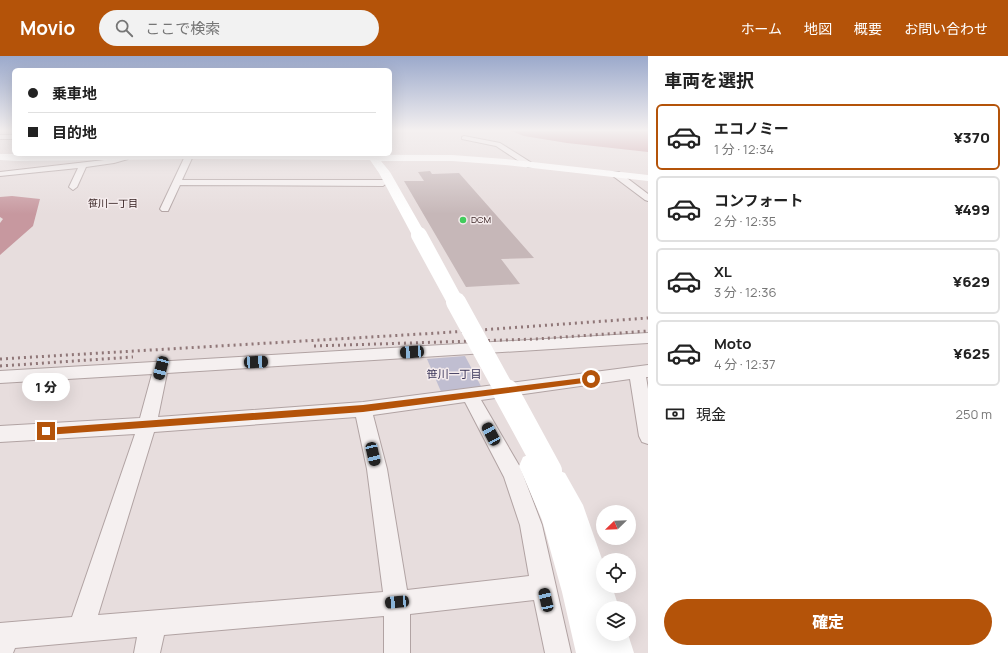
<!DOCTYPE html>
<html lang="ja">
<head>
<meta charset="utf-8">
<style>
	:root { --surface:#fff; --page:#f2f2f2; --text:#222; --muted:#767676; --line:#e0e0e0; --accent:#b45309 }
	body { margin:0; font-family:Manrope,"Noto Sans JP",sans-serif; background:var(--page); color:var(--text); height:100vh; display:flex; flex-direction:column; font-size:15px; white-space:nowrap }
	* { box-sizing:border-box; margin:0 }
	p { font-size:13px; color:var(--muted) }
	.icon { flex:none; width:22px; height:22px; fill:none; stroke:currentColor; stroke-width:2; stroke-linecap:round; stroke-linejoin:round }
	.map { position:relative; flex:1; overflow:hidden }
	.side { display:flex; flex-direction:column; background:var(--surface); width:360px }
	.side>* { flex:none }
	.hud { position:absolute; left:12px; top:12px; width:380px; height:88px; border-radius:6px; box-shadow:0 4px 16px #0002; display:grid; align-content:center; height:88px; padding:0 16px; background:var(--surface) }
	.needle { width:26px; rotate:247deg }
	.buttons { position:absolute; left:596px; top:449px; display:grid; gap:8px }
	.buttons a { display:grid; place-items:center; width:40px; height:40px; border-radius:50%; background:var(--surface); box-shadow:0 4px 16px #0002; font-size:20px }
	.end { position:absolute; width:18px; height:18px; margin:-9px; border:5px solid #b45309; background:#fff; box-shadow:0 0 0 2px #fff }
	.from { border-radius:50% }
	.bubble { position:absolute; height:28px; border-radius:14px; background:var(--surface); box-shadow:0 4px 16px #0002; font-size:13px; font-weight:800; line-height:28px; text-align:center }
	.car { position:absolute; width:12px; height:24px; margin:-12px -6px; border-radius:5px; box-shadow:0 0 3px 1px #0007; background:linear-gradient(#222 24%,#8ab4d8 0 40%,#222 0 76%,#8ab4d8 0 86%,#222 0) }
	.hud b { display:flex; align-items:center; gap:14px; height:38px; font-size:15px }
	.hud b+b { border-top:1px solid var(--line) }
	.hud i { width:10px; height:10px; background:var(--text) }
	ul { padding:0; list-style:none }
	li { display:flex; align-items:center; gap:12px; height:66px; margin:0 8px 6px; padding:0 8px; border:2px solid var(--line); border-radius:6px }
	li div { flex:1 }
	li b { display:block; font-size:15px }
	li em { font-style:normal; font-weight:800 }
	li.active { border-color:var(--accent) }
	li>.icon { width:36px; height:36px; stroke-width:1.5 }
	h2 { padding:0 16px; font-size:18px; line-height:48px }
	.pay { display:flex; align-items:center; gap:10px; height:44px; padding:0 16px; font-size:15px }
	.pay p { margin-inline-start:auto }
	.primary-button { display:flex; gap:8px; margin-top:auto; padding:8px 16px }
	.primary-button a { flex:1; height:46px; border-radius:24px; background:var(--accent); color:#fff; font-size:16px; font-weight:800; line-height:46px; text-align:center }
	header { display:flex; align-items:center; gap:24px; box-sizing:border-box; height:56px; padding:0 20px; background:var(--accent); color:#fff }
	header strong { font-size:19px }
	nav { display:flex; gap:22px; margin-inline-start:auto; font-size:14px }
	.search { width:280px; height:36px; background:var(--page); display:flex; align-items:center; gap:10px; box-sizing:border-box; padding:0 14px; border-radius:22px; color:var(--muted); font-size:15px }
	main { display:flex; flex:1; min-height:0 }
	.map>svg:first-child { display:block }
</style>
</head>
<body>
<header>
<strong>Movio</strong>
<div class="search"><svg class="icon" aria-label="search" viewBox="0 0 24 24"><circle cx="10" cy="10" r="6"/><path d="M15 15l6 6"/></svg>ここで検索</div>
<nav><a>ホーム</a><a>地図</a><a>概要</a><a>お問い合わせ</a></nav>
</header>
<main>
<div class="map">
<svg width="648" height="597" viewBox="0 0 648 597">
	<rect width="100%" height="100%" fill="#e7dddd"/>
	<!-- green -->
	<polygon fill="#c0bed1" points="465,300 483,334 442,338 427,303"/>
	<!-- water -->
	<g fill="#c7989f">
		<polygon points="511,75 648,75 648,96 567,87 524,80"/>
		<polygon points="12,140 40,143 33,170 0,199 0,167 3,163 0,161 0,141"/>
	</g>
	<!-- building -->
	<polygon fill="#c6b7b8" points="430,115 432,118 459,117 534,202 501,203 520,228 466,231 404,125 424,125 418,116"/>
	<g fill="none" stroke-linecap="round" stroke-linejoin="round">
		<defs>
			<g id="street">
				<rect x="0" y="79" width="14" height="4"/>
				<polygon points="464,80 500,87 535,109 534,111 528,111 496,90 462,83 462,81"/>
				<polygon points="186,98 192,98 193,100 182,124 383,124 387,127 383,130 180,129 168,155 162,155 160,153"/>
				<polygon points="125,99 128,99 128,103 114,107 86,111 77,131 73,134 69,131 78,112 0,120 0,116 113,103"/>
				<polygon points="613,116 619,116 648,138 648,145 645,144 613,120"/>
				<path d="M648,277V287L167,317L158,361L363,346L648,309V321H646L648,333V388L642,386L639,380L630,323L481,344L520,411L542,469L571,597H545L534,544L410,558V597H384V560L164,579L160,597H134L137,581L15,592L13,597H0V567L72,561L135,378L0,386V370L140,362L152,318L0,327V315ZM465,346L504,421L520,469L529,520L407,534L387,413L373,359ZM356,361L367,413L383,536L98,559L154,376Z"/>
			</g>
		</defs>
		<!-- street casing -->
		<use href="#street" stroke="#b1a3a3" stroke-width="2"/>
		<!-- street -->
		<use href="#street" fill="#f5f0f0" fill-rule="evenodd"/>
		<!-- secondary -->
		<g fill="#fff" fill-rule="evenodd">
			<polygon points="0,98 452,99 505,103 648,119 648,125 505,109 452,105 381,105 390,116 426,179 424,182 419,183 414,182 412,179 379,117 370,104 189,103 18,105 0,104"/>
			<polygon points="533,397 543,401 549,415 555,413 565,417 583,449 603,506 603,530 612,530 619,552 603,552 603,578 628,578 634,597 576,597 562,536 542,464 519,410 523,401"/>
		</g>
		<!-- rail -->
		<g stroke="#907778" stroke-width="3" stroke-dasharray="2 4" stroke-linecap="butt">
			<polyline points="314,290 536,283 648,275"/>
			<polyline points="0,303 438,277 648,262"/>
			<polyline points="0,310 133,301"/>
		</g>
		<!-- secondary-bridge-far2 -->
		<polyline stroke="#fff" stroke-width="16" points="419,179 456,247"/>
		<!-- secondary-bridge-far1 -->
		<polyline stroke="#fff" stroke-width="20" points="456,246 506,337"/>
		<!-- secondary-bridge -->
		<polyline stroke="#fff" stroke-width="26" points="506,336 549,415"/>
	</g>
	<!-- sky -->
	<linearGradient id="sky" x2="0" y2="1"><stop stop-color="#9ba9cb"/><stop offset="0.47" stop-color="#f4f0f0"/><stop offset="1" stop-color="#f4f0f0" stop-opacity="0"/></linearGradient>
	<rect width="648" height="158" fill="url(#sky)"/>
	<!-- route -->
	<polygon fill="#b45309" points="591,321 595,323 591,326 363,356 46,379 42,375 46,372 363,349"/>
	<!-- markers -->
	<circle fill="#42cc5c" stroke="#f5eced" stroke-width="1.5" cx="463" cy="164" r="4"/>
	<g text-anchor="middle" stroke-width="3" stroke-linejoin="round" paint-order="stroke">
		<!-- far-poi labels -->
		<g font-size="9" fill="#3d2727" stroke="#f5eced" text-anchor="start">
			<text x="471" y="167">DCM</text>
		</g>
		<!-- far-neighbourhood labels -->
		<g font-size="10" fill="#2e1919" stroke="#f5eced">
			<text x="113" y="151">笹川一丁目</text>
		</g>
		<!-- park labels -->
		<g font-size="11" fill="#3a3459" stroke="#f5eced">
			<text x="454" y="322">笹川一丁目</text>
		</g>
	</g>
</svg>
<div class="buttons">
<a><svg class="needle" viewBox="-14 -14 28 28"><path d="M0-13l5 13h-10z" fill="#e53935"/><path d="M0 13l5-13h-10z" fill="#767676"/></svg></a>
<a><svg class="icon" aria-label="locate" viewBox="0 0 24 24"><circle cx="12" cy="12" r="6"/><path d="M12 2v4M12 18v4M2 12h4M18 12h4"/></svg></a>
<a><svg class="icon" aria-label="layers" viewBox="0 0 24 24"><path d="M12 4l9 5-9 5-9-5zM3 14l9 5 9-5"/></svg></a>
</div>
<i class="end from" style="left:591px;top:323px"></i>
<i class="end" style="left:46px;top:375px"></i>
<div class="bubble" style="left:22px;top:317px;width:48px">1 分</div>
<i class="car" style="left:412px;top:296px;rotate:266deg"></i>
<i class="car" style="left:256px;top:306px;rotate:87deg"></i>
<i class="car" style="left:161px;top:312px;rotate:195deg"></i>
<i class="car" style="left:491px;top:378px;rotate:332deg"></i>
<i class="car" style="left:373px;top:398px;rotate:167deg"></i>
<i class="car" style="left:546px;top:544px;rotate:347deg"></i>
<i class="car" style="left:397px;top:546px;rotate:265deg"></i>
<div class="hud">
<b><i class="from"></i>乗車地</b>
<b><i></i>目的地</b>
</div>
</div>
<section class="side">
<h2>車両を選択</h2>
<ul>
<li class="active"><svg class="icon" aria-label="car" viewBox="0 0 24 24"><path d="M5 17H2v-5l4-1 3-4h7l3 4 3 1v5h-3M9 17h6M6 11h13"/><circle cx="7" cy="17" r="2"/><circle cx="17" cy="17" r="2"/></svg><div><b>エコノミー</b><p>1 分 · 12:34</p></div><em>¥370</em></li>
<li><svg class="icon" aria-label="car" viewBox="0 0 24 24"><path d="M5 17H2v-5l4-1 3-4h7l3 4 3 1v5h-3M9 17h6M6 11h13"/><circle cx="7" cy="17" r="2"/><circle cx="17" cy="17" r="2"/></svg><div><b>コンフォート</b><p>2 分 · 12:35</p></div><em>¥499</em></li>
<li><svg class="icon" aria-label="car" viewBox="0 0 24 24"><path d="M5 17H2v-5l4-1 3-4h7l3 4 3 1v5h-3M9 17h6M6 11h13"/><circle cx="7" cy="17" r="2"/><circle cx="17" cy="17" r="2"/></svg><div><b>XL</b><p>3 分 · 12:36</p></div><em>¥629</em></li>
<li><svg class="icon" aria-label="car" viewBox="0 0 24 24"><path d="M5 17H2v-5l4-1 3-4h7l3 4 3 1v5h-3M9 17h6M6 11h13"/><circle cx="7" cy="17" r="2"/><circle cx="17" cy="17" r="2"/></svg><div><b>Moto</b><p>4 分 · 12:37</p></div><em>¥625</em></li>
</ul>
<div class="pay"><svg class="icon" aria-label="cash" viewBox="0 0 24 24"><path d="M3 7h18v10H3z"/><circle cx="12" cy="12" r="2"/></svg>現金<p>250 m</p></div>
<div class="primary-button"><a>確定</a></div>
</section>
</main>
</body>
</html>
